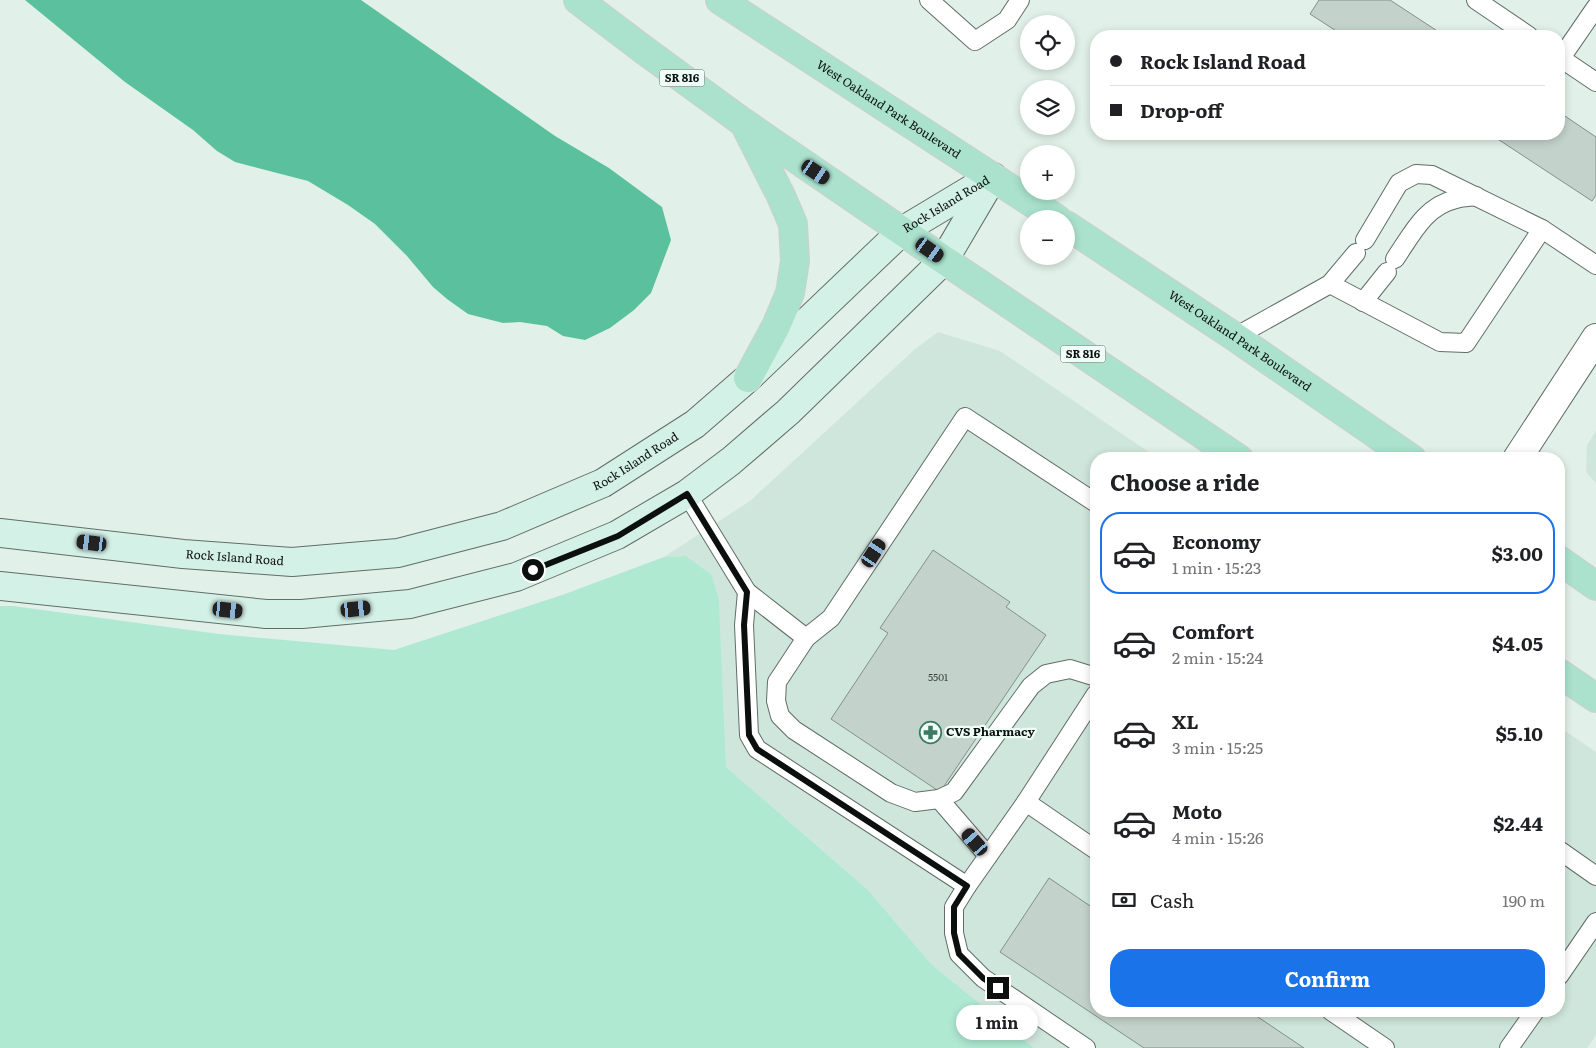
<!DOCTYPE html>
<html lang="en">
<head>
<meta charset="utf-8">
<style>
	:root { --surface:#fff; --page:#f2f2f2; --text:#202124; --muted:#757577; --line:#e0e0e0; --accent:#1a73e8 }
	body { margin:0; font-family:Literata,serif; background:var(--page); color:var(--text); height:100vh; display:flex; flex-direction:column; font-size:19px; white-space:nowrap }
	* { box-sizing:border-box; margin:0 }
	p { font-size:16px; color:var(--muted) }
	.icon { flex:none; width:28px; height:28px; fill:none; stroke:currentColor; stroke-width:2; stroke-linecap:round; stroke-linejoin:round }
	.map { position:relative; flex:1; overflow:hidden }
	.side { position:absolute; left:1090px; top:452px; width:475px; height:565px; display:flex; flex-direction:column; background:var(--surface); border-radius:20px; box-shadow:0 2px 8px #0003 }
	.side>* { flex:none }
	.hud { position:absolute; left:1090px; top:30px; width:475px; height:110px; border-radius:20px; box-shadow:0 2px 8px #0003; display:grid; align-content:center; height:110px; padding:0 20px; background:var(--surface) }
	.buttons { position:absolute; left:1020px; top:15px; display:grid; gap:10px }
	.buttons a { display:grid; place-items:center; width:55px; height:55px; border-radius:50%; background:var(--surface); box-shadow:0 2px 8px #0003; font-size:25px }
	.end { position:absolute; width:22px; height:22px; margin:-11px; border:6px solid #0b100e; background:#fff; box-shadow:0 0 0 2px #fff }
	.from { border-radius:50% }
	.bubble { position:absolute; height:35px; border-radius:18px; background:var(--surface); box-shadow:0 2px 8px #0003; font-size:16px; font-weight:700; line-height:35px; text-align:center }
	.car { position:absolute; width:15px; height:30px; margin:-15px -8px; border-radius:6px; box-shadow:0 0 4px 1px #0007; background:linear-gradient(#222 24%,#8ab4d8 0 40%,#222 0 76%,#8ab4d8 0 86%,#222 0) }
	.hud b { display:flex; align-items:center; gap:18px; height:48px; font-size:19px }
	.hud b+b { border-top:1px solid var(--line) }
	.hud i { width:12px; height:12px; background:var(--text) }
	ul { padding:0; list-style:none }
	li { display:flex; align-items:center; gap:15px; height:82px; margin:0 10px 8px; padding:0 10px; border:2px solid transparent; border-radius:20px }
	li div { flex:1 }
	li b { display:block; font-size:19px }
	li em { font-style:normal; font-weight:700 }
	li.current { border-color:var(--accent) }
	li>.icon { width:45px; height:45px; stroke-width:1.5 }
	h2 { padding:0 20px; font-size:22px; line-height:60px }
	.pay { display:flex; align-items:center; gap:12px; height:55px; padding:0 20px; font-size:19px }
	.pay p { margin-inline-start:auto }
	.button { display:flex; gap:10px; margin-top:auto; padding:10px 20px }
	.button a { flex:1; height:58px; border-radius:20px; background:var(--accent); color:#fff; font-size:20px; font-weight:700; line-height:58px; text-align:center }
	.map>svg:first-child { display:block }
</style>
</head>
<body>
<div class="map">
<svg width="1596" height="1048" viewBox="0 0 1596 1048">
	<rect width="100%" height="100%" fill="#e1f0e9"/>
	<!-- built -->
	<g fill="#cfe6dc">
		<polygon points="938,332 1000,351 1159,459 1096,459 1096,1011 1559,1011 1559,727 1596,752 1596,1035 1587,1048 1034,1048 931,964 868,890 726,767 719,600 712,575 686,556 664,557 750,501 914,350"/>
		<polygon points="1596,431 1596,483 1586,472 1587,445"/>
	</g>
	<!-- green -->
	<polygon fill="#afe9d2" points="686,556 712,575 719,600 726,767 868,890 931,964 1034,1048 0,1048 0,606 13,606 219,634 394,650 565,594 664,557"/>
	<!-- water -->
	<polygon fill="#5ac09d" points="25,0 361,0 555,136 609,168 662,207 671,240 651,293 634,310 610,328 585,340 563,336 547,326 520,322 503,323 468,314 447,299 433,287 407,256 375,224 348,205 308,181 235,162 217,151 193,130 125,82"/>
	<!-- building -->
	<g fill="#c4d2cc" stroke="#83908b">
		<polygon points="1319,0 1390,0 1445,36 1344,36 1310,14"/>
		<polygon points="1559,112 1596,137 1596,195 1592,201 1490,134 1559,134"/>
		<polygon points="933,550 1010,602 1006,607 1046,635 940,792 831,719 888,633 880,628"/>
		<polygon points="1049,878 1096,910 1096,1011 1249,1011 1304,1048 1144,1048 1000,952"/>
	</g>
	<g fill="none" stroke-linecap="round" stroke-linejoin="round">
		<defs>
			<g id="lane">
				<polyline points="929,0 975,41 1007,20 1020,0"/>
				<polyline points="1476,0 1529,36"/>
				<polyline points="1559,57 1596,82"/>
				<polyline points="1561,58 1596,7"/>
				<polyline points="1365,240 1399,183 1416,174 1432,175 1542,229"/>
				<path d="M1395,259C1412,234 1425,206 1456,199C1462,197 1469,197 1476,196"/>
				<polyline points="1330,284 1440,342 1466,343 1542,229 1596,265"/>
				<polyline points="1363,302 1387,272"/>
				<polyline points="1235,337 1330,284 1356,253"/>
				<polyline points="687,494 747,592 744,625 749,735 757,749 967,886 1026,802 1096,694"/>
				<polyline points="747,592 806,638 831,618 965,417 1096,503"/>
				<polyline points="806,638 777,682 776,701 780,716 794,730 891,793 915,802 939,799 954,792 1031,686 1046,674 1070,669 1096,677"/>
				<polyline points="939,799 988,856"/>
				<polyline points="1026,802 1096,850"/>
				<polyline points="1559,850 1596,876"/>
				<polyline points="967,886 954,907 954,933 959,954 983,978 1086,1048"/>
				<polyline points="1559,976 1596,922"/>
				<polyline points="1331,1011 1385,1048"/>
				<polyline points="1509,1048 1535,1011"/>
			</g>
			<polyline id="street" points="1517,459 1596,338"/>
			<g id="secondary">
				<path id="s1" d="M0,533L183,554L292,562L398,553L502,526L603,483L695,424L748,378L902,231L992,177"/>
				<polyline points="0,586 266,614 302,614 410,604 516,577 617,535 687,494 731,461 788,412 944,260 993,177"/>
			</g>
			<g id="primary">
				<polyline points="578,0 644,50 744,123 944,260 1239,459"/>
				<path id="s2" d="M720,0L1057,219"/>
				<polyline points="745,125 781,196 793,224 795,261 790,293 776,326 748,378"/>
				<path id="s3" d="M1066,225L1235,337L1412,459"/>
				<polyline points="1559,560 1596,586"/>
				<polyline points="1559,673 1596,698"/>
			</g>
		</defs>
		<!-- lane casing -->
		<use href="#lane" stroke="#616d68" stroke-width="20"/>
		<!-- street casing -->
		<use href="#street" stroke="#616d68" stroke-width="30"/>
		<!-- secondary casing -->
		<use href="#secondary" stroke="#616d68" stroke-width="30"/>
		<!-- primary casing -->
		<use href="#primary" stroke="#cecfcf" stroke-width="30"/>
		<!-- lane -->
		<use href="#lane" stroke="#fff" stroke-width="18"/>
		<!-- street -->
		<use href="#street" stroke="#fff" stroke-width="28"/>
		<!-- secondary -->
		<use href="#secondary" stroke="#d4f1e7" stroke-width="28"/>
		<!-- primary -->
		<use href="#primary" stroke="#aae2ce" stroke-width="28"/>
	</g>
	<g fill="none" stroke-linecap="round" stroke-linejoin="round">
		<!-- route -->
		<polyline stroke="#0b100e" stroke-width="6" points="533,570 618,536 687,494 747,592 744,625 749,735 757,749 967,886 954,907 954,933 959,954 983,978 998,988"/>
	</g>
	<!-- icons -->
	<defs>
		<symbol id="pharmacy-ring" viewBox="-11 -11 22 22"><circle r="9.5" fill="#eefdf7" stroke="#3d7a64" stroke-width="1.5"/><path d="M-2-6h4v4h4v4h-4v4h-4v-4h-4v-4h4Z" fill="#3d7a64"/></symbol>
	</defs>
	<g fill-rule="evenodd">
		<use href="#pharmacy-ring" x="918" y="720" width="25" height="25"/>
	</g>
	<g text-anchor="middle" stroke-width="4.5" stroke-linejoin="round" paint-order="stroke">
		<!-- number labels -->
		<g font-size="10" fill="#39403e">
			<text x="938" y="681">5501</text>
		</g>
		<!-- shield labels -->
		<g fill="#eefdf7" stroke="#4f5754" stroke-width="1">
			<rect x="659.5" y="69.5" width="45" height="17" rx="4"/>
			<rect x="1060.5" y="345.5" width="45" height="17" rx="4"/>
		</g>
		<g font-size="11" font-weight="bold" fill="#0b100e">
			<text x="682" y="82">SR 816</text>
			<text x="1083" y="358">SR 816</text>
		</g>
		<!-- street labels -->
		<g font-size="12" fill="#0b100e" stroke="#eefdf7">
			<text dy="4" stroke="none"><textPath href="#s2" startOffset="201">West Oakland Park Boulevard</textPath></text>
			<text dy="4" stroke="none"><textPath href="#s1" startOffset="1061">Rock Island Road</textPath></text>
			<text dy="4" stroke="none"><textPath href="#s3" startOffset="209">West Oakland Park Boulevard</textPath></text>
			<text dy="4" stroke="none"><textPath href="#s1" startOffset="656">Rock Island Road</textPath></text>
			<text dy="4" stroke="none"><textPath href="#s1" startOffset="236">Rock Island Road</textPath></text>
		</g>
		<!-- poi labels -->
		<g font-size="12" font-weight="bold" fill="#0b100e" stroke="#eefdf7" text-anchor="start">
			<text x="946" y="736">CVS Pharmacy</text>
		</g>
	</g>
</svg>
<div class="buttons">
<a><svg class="icon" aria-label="locate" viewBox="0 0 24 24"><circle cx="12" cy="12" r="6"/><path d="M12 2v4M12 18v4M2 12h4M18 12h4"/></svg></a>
<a><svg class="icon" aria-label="layers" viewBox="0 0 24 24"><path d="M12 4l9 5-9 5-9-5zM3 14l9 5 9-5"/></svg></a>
<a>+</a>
<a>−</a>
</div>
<i class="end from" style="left:533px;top:570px"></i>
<i class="end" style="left:998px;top:988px"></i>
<div class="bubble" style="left:956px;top:1005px;width:82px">1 min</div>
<i class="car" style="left:816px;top:172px;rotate:124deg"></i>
<i class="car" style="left:930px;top:250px;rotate:125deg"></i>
<i class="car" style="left:92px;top:543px;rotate:277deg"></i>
<i class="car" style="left:874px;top:553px;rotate:33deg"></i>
<i class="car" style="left:356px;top:609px;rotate:84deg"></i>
<i class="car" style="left:228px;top:610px;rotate:96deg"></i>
<i class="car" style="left:975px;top:842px;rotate:319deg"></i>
<div class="hud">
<b><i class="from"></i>Rock Island Road</b>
<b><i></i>Drop-off</b>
</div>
<section class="side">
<h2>Choose a ride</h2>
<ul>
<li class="current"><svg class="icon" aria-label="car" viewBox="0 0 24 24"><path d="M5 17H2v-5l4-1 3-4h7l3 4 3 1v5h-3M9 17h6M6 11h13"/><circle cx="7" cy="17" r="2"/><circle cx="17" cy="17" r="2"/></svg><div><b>Economy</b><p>1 min · 15:23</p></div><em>$3.00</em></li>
<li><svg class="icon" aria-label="car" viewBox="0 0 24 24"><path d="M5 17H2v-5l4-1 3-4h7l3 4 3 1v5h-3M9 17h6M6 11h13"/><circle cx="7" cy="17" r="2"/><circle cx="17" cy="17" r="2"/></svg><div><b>Comfort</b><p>2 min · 15:24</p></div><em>$4.05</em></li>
<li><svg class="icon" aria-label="car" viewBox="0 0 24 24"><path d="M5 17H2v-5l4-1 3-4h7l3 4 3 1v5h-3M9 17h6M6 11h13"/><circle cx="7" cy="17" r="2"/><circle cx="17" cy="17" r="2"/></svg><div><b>XL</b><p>3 min · 15:25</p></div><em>$5.10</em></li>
<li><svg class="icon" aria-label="car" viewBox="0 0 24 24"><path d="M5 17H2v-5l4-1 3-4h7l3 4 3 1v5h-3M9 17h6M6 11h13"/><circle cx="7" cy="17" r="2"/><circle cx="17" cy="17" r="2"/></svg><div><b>Moto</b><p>4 min · 15:26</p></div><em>$2.44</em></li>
</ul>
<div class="pay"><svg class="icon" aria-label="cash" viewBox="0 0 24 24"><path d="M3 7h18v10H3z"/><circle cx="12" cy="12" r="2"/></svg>Cash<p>190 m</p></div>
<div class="button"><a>Confirm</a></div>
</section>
</div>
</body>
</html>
